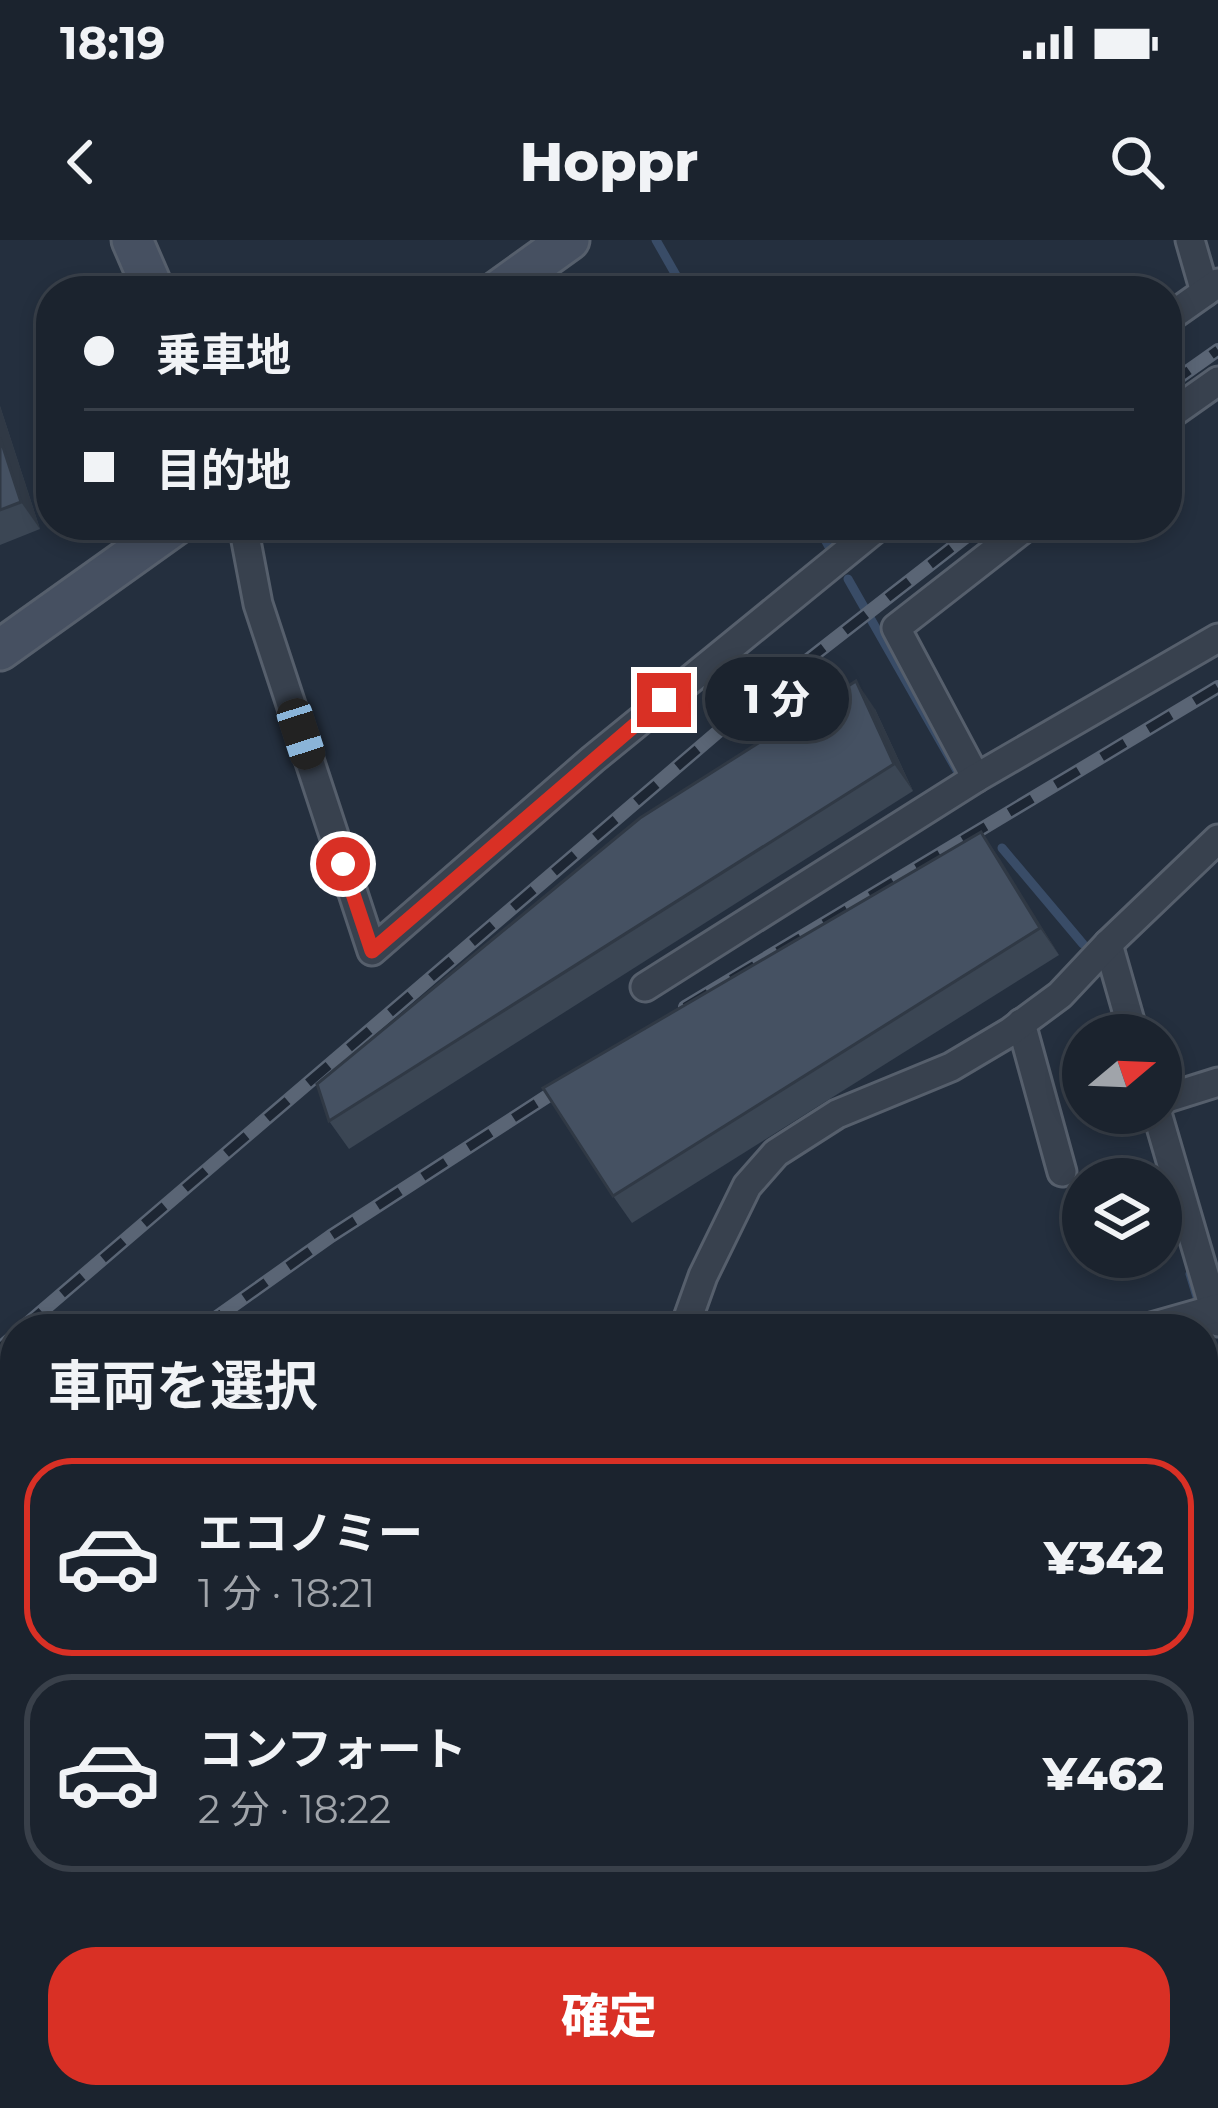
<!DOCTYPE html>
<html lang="ja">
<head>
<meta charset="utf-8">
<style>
	:root { --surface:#1b232e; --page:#242b36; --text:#f1f3f6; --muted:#a0a4aa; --line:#39404a; --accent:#d93025 }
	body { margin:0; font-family:Montserrat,"Noto Sans JP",sans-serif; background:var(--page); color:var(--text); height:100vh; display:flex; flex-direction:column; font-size:45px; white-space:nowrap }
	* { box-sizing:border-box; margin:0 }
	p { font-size:39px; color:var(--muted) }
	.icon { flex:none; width:66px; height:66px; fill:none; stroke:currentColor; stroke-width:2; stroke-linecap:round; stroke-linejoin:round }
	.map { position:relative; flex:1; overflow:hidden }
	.side { position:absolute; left:0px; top:1074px; width:1218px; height:795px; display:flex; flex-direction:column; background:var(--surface); border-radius:48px 48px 0 0; box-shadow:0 6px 18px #0003,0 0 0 3px var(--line) }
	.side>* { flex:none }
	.banner { position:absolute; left:36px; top:36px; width:1146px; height:264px; border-radius:48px; box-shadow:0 6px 18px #0003,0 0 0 3px var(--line); display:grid; align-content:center; height:264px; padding:0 48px; background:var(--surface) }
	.needle { width:78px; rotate:71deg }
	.controls { position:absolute; left:1062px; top:774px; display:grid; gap:24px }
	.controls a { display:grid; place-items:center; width:120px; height:120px; border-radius:50%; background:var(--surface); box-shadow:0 6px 18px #0003,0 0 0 3px var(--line); font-size:60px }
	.end { position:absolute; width:54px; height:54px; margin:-27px; border:15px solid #d93025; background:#fff; box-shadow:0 0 0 6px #fff }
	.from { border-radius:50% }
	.bubble { position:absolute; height:84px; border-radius:42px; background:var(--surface); box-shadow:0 6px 18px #0003,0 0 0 3px var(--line); font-size:39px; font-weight:800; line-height:84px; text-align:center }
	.car { position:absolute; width:36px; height:72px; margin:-36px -18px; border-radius:15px; box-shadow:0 0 9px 3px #0007; background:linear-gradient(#222 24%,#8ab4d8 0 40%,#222 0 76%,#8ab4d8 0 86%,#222 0) }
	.banner b { display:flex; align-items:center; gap:42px; height:114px; font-size:45px }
	.banner b+b { border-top:3px solid var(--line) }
	.banner i { width:30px; height:30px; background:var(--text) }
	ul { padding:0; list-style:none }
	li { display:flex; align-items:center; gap:36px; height:198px; margin:0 24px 18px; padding:0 24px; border:6px solid var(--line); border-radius:48px }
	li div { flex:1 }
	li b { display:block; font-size:45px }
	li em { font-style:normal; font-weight:800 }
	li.current { border-color:var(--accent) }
	li>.icon { width:108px; height:108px; stroke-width:1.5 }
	h2 { padding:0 48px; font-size:54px; line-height:144px }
	.cta { display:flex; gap:24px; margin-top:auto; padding:24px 48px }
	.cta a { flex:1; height:138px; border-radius:48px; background:var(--accent); color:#fff; font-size:48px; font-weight:800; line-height:138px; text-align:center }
	.status { display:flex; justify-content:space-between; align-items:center; height:84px; padding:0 60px; background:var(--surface); direction:ltr }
	.status svg { height:33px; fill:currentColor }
	header { display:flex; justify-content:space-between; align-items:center; height:156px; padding:0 48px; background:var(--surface); font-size:54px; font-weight:800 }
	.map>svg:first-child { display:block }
</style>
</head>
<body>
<div class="status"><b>18:19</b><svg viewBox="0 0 49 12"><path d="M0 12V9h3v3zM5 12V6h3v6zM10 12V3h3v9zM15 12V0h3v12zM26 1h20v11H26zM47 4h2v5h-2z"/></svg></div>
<header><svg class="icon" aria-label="back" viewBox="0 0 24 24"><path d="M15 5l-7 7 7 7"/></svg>Hoppr<svg class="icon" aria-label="search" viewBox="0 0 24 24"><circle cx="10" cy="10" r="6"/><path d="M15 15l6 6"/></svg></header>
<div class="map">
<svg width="1218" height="1868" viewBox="0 0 1218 1868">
	<rect width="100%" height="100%" fill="#242f3e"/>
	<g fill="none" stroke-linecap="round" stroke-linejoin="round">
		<!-- stream -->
		<g stroke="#394c67" stroke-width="9">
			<polyline points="656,0 685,51"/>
			<polyline points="817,285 833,314"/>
			<polyline points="848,339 959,534"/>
			<polyline points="1002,608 1083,704"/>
			<polyline points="1190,1034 1197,1057"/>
		</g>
		<defs>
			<g id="minor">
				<polyline points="1190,0 1205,52"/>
				<polyline points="1167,79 1218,43"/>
				<polyline points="1167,177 1218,141"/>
				<polyline points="243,285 258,364 372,711 593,519 880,285"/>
				<polyline points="976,538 896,388 1028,285"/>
				<polyline points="1108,704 1134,795"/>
				<polyline points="645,747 976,538 1218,398"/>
				<polyline points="1021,783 1062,932"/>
				<polyline points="1161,860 1218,842"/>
				<polyline points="1157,873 1218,1082"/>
				<polyline points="684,1089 703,1036 747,946 776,913 837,874 951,827 1010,792 1060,755 1108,704 1218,599"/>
				<polyline points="1144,1089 1218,1068"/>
				<polyline points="1203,1431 1218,1427"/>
				<polyline points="1203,1592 1218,1635"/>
				<polyline points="1203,1751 1218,1746"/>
				<polyline points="343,1854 347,1868"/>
				<polyline points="950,1854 952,1868"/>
				<polyline points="1179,1854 1183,1868"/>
				<polyline points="1,1868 21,1854"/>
				<polyline points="697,1868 725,1860"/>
			</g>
			<g id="secondary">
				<polyline points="132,0 154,51"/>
				<polyline points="498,51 569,0"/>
				<polyline points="0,410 175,285"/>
			</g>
		</defs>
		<!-- minor casing -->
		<use href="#minor" stroke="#565f6c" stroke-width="33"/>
		<!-- secondary casing -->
		<use href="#secondary" stroke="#565f6c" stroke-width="45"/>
		<!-- minor -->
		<use href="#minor" stroke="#38414e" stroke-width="27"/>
		<!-- secondary -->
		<use href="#secondary" stroke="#465061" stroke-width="39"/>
		<defs>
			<g id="rail">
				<polyline points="1167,146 1218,110"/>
				<polyline points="685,767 1218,447"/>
				<polyline points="21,1089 741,472 981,285"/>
				<polyline points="200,1089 331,996 574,839"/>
				<polyline points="0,1108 15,1095"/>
				<polyline points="0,1248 15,1238"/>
			</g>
		</defs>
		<!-- rail casing -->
		<use href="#rail" stroke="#5a6575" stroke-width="14"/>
		<!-- rail -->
		<use href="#rail" stroke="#1d2633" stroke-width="9" stroke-dasharray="27" stroke-linecap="butt"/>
	</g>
	<!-- wall -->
	<g fill="#3b4654">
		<polygon points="0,166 40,289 0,305"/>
		<polygon points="875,469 913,551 349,909 329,881"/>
		<polygon points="981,592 1059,715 632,983 613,956"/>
	</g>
	<!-- shaded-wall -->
	<g fill="#303945">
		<polygon points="0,166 40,289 21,262 0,198"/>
		<polygon points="856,441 875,469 913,551 894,524"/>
		<polygon points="981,592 1000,619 1059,715 1040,688"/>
	</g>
	<!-- building -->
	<g fill="#455162" stroke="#303945" stroke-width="3">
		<polygon points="0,198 21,262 0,270"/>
		<polygon points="856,441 894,524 329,881 317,844 640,578"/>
		<polygon points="981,592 1040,688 613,956 543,848"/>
	</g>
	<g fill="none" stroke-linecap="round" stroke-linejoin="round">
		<!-- route -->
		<polyline stroke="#d93025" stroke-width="15" points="343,624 372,711 664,460"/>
	</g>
</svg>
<div class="controls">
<a><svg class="needle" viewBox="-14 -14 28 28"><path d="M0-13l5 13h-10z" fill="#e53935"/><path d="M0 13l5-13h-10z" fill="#a0a4aa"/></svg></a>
<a><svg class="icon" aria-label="layers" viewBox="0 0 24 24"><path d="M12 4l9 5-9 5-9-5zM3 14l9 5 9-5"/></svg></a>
</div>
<i class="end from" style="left:343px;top:624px"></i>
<i class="end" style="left:664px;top:460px"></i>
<div class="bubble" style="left:705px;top:417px;width:144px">1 分</div>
<i class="car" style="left:301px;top:494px;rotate:162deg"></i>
<div class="banner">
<b><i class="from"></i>乗車地</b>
<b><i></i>目的地</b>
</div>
<section class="side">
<h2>車両を選択</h2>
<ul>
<li class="current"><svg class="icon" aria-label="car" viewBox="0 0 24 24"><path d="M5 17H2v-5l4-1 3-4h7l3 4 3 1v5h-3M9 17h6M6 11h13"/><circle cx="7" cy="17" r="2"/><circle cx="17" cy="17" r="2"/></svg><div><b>エコノミー</b><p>1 分 · 18:21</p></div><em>¥342</em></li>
<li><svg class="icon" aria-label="car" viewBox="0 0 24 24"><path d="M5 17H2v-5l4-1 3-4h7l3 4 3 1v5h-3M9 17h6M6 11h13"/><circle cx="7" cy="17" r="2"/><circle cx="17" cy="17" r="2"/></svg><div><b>コンフォート</b><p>2 分 · 18:22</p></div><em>¥462</em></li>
</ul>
<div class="cta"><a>確定</a></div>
</section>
</div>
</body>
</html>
